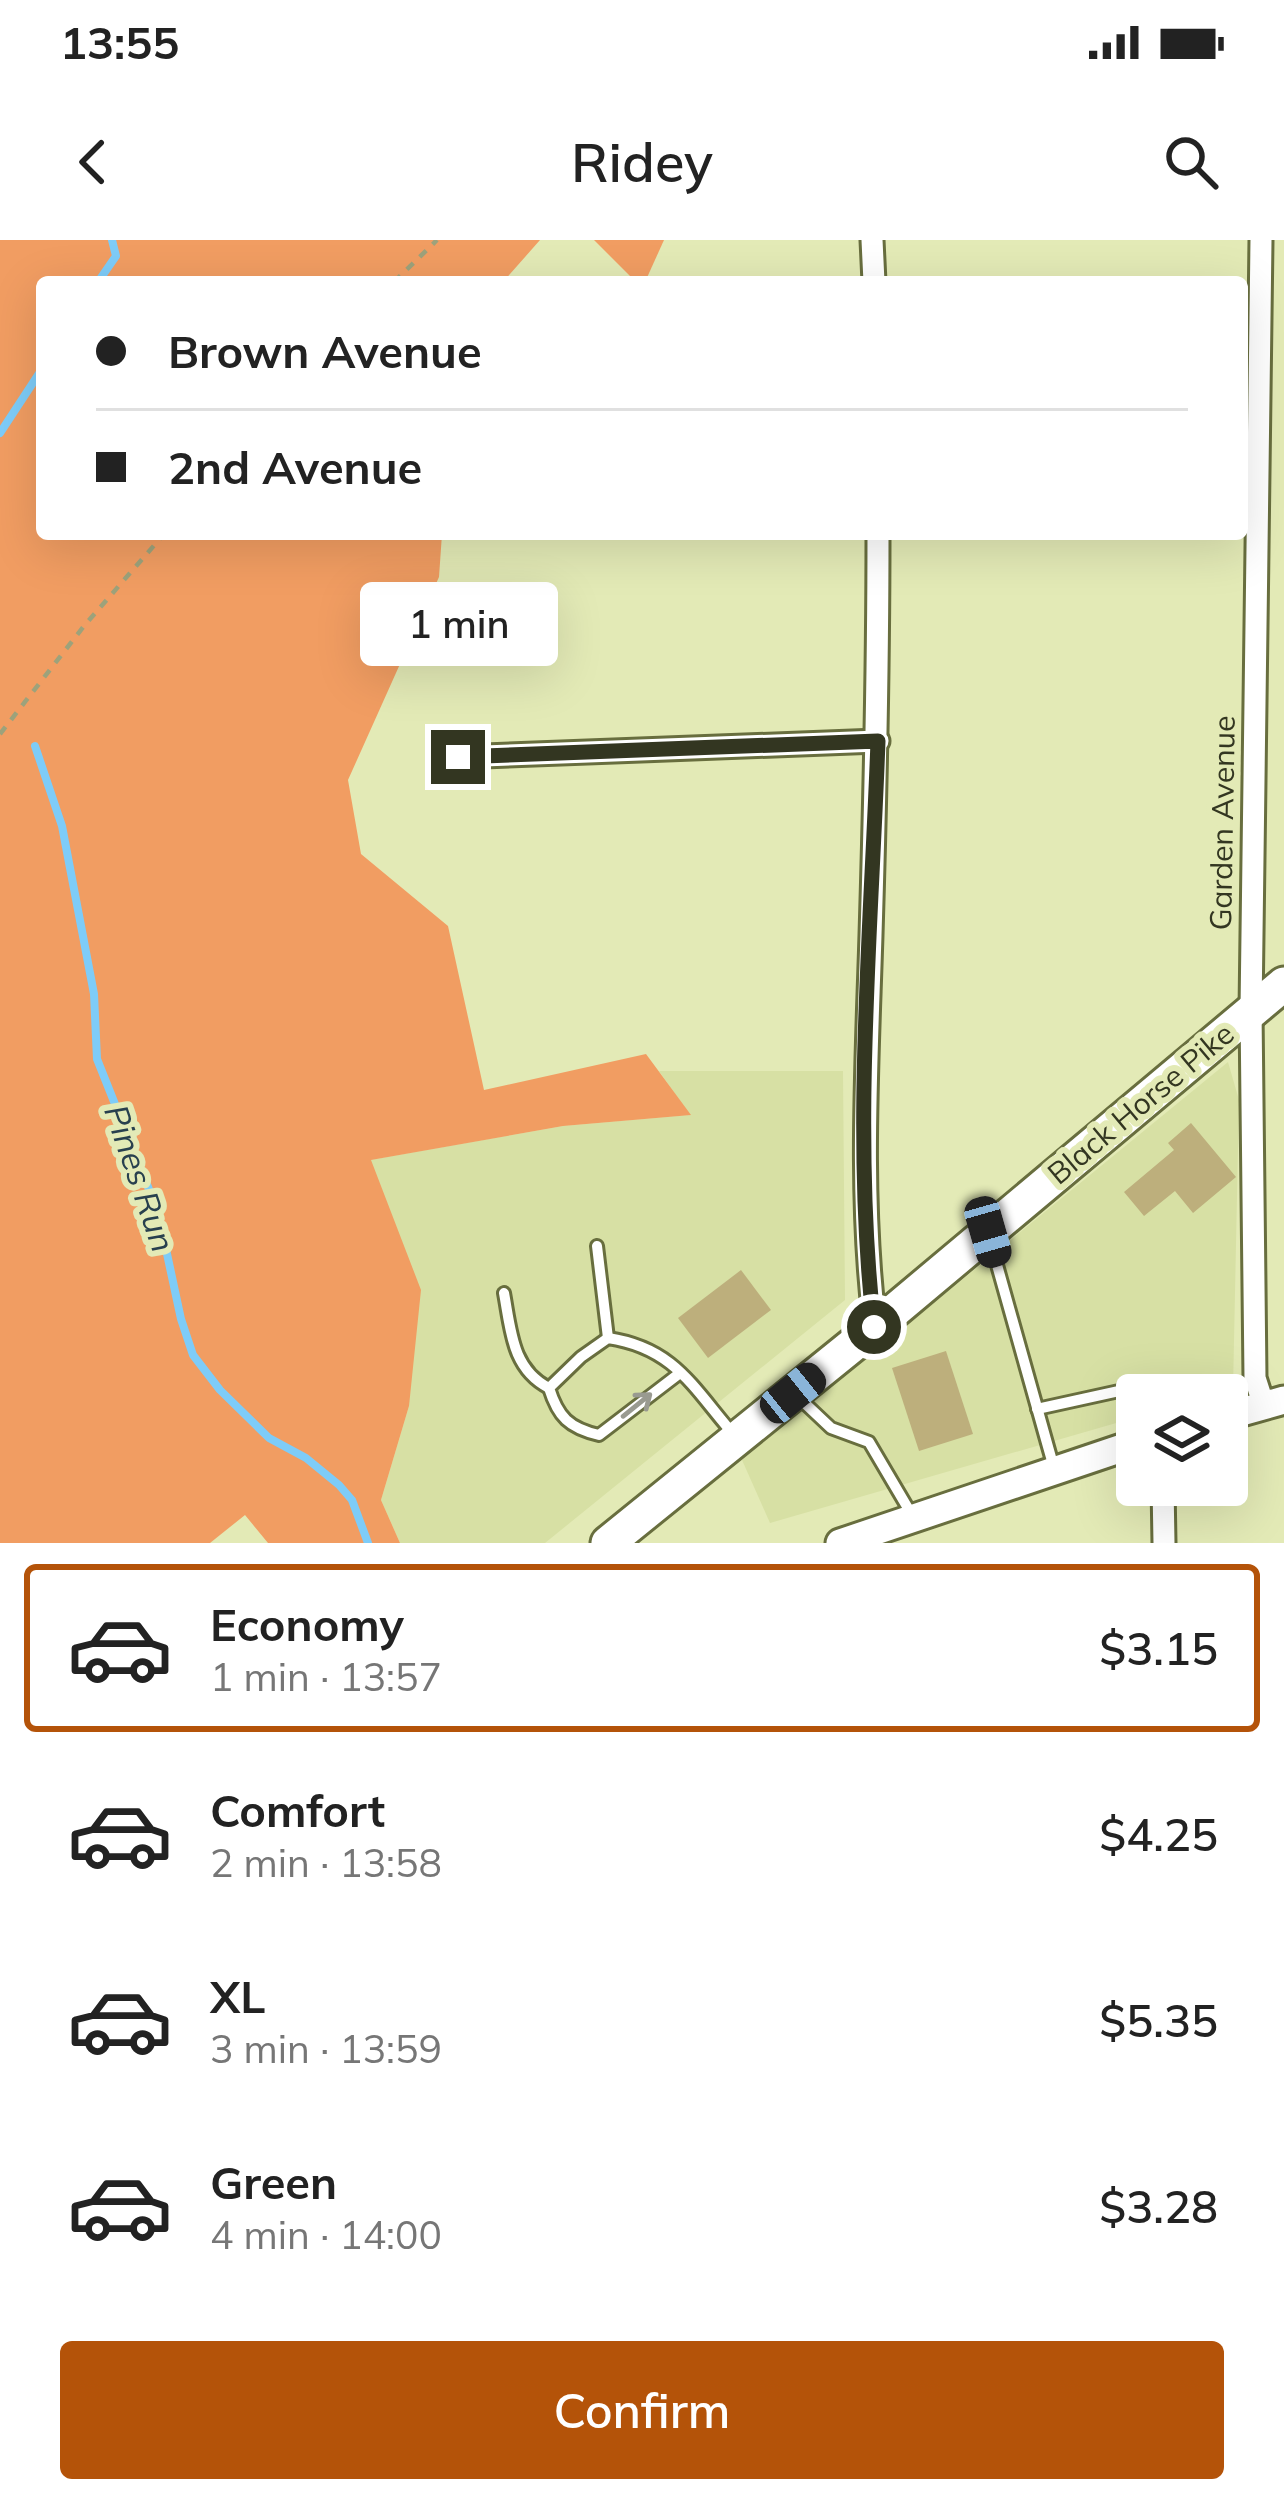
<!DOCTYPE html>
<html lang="en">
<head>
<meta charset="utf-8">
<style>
	:root { --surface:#fff; --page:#f6f6f6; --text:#222; --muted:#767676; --line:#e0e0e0; --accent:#b45309 }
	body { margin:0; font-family:Mulish,sans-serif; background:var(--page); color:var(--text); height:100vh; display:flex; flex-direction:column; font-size:45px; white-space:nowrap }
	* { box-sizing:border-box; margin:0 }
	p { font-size:39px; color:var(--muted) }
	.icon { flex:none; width:66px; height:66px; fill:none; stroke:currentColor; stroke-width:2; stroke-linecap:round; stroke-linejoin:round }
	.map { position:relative; height:1303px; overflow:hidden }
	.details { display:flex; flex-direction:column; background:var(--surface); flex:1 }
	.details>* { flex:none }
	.hud { position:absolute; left:36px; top:36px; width:1212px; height:264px; border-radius:12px; box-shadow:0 12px 48px #0002; display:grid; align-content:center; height:264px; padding:0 60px; background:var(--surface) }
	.buttons { position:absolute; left:1116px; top:1134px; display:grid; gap:24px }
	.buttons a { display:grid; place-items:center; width:132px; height:132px; border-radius:12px; background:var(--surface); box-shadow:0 12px 48px #0002; font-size:60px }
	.end { position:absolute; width:54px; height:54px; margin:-27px; border:15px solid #333621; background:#fff; box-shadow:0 0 0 6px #fff }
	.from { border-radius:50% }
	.bubble { position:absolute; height:84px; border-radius:12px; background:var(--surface); box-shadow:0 12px 48px #0002; font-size:39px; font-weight:600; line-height:84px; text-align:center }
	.car { position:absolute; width:36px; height:72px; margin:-36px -18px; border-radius:15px; box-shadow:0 0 9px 3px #0007; background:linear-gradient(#222 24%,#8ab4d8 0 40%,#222 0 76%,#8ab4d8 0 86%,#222 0) }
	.hud b { display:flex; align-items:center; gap:42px; height:114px; font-size:45px }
	.hud b+b { border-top:3px solid var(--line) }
	.hud i { width:30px; height:30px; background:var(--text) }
	ul { padding:21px 0 0; list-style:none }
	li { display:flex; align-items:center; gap:36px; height:168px; margin:0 24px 18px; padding:0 36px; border:6px solid transparent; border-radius:12px }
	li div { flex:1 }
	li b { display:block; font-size:45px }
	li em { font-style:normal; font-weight:600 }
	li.selected { border-color:var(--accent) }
	li>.icon { width:108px; height:108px; stroke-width:1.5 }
	.button { display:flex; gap:24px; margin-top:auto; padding:24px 60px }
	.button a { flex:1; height:138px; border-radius:12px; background:var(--accent); color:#fff; font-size:48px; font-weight:600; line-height:138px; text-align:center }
	.status { display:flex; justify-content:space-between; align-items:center; height:84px; padding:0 60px; background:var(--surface); direction:ltr }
	.status svg { height:33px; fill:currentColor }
	header { display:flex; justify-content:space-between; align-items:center; height:156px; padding:0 60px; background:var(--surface); font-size:54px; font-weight:600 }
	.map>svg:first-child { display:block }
</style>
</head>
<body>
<div class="status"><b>13:55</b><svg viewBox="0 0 49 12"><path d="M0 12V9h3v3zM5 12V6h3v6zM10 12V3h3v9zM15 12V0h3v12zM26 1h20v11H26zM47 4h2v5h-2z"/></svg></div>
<header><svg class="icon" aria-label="back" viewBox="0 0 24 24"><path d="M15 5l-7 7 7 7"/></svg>Ridey<svg class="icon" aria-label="search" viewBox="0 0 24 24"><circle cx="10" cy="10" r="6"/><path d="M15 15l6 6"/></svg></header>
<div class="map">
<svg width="1284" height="1303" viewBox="0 0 1284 1303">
	<rect width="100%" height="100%" fill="#e3eab6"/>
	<!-- built -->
	<g fill="#d7e0a4">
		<polygon points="1228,822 1239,860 1233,1149 1212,1155 1137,1155 1137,1177 770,1283 742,1220"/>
		<polygon points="659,831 843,831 845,1060 545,1303 400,1303 381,1260 409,1166 370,920 563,886 690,875"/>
	</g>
	<!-- green -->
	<g fill="#f19d62">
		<polygon points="0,0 540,0 503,42 42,42 42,294 442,294 439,337 348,540 361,614 448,686 484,850 646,814 691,875 563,886 371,920 421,1050 409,1166 381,1260 400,1303 268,1303 245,1275 210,1303 0,1303"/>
		<polygon points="594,0 664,0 645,42 636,42"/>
	</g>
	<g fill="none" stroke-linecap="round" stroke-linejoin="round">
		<!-- stream -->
		<g stroke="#7eccf8" stroke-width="8">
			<polyline points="98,42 116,16 112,0"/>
			<polyline points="0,193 42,129"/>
			<polyline points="35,506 62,586 94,754 97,819 158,972 181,1079 193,1115 220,1150 269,1198 306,1218 339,1245 352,1260 368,1303"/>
		</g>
	</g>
	<!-- building -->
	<g fill="#bdaf7c">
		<polygon points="1191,883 1236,937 1193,973 1175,951 1144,976 1124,952 1174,910 1168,903"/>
		<polygon points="741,1030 771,1070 708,1118 678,1078"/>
		<polygon points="946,1111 973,1194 919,1211 892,1128"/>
	</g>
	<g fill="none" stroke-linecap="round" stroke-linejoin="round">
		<defs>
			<g id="service">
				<polyline points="990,1000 1054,1228"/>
				<polyline points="597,1006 608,1098"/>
				<path d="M504,1053C511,1091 512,1129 549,1148"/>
				<path d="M680,1133L599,1195C569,1188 558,1177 549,1148L581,1117L608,1098C675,1108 693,1148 735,1196"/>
				<polyline points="796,1155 831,1188 869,1202 912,1275"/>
				<polyline points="1037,1169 1119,1151"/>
			</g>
			<g id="minor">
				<polyline points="872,0 874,42"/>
				<polyline points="1261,0 1251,771 1255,1138 1264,1166"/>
				<polyline points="458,517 878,501"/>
				<path d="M875,1087C859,957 867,826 871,695C875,561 878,428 878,294"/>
				<polyline points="1163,1245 1164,1303"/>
			</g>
			<g id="tertiary">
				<polyline points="1227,1176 1284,1160"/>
				<polyline points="840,1303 1137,1203"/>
			</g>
			<polyline id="primary" points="608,1303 875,1087 1284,744"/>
		</defs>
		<!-- service casing -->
		<use href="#service" stroke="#686e3e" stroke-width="16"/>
		<!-- minor casing -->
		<use href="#minor" stroke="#686e3e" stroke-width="27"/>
		<!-- tertiary casing -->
		<use href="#tertiary" stroke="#686e3e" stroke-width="33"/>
		<!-- primary casing -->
		<use href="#primary" stroke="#686e3e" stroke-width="39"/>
		<!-- path -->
		<g stroke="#9da27b" stroke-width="4.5" stroke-dasharray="9 9" stroke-linecap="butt">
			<polyline points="394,42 437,0"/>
			<polyline points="0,494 84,386 164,294"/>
		</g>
		<!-- service -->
		<use href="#service" stroke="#fff" stroke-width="10"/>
		<!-- minor -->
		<use href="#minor" stroke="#fff" stroke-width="21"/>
		<!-- tertiary -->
		<use href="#tertiary" stroke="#fff" stroke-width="27"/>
		<!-- primary -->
		<use href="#primary" stroke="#fff" stroke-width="33"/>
	</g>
	<!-- one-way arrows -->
	<defs><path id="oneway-shaft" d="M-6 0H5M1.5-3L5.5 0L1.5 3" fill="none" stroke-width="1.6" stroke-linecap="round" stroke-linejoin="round" transform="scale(3)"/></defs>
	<use stroke="#999a90" href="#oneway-shaft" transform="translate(637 1165) rotate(-39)"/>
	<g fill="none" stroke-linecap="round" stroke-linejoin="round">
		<!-- route -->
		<path stroke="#333621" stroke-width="15" d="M458,517L878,501C871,695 852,894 874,1087"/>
	</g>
	<g text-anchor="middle" stroke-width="12" stroke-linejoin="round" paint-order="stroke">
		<!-- street labels -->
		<g font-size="30" fill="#333621" stroke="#e3eab6">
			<text transform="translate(1223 583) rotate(-89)" y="10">Garden Avenue</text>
			<text transform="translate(1141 864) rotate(-40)" y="10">Black Horse Pike</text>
		</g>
		<!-- water labels -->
		<g font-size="33" font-style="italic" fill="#28404e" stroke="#e3eab6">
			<text transform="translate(140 938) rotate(71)" y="12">Pines Run</text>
		</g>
	</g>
</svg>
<div class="buttons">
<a><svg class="icon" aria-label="layers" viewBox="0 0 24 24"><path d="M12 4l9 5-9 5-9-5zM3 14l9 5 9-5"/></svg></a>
</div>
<i class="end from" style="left:874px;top:1087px"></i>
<i class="end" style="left:458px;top:517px"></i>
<div class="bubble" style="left:360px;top:342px;width:198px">1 min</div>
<i class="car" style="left:988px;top:992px;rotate:164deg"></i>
<i class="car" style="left:793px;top:1153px;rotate:51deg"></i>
<div class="hud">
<b><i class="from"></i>Brown Avenue</b>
<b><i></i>2nd Avenue</b>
</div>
</div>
<section class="details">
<ul>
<li class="selected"><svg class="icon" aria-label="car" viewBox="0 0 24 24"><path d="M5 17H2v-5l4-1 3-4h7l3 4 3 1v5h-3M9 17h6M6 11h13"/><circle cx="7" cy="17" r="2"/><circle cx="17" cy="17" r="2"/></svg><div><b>Economy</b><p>1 min · 13:57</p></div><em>$3.15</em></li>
<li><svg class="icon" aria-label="car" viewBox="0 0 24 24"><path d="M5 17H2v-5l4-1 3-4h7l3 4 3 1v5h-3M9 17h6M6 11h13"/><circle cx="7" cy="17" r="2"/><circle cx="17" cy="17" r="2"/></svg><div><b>Comfort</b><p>2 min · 13:58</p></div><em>$4.25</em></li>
<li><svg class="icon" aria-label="car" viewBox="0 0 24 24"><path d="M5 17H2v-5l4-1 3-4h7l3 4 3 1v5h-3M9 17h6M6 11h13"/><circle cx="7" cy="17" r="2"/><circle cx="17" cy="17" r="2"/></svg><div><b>XL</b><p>3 min · 13:59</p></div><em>$5.35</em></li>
<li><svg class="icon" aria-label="car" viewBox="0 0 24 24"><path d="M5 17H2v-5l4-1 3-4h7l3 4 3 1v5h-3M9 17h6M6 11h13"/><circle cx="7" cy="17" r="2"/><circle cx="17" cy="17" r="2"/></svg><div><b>Green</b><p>4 min · 14:00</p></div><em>$3.28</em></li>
</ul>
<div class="button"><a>Confirm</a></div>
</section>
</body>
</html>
